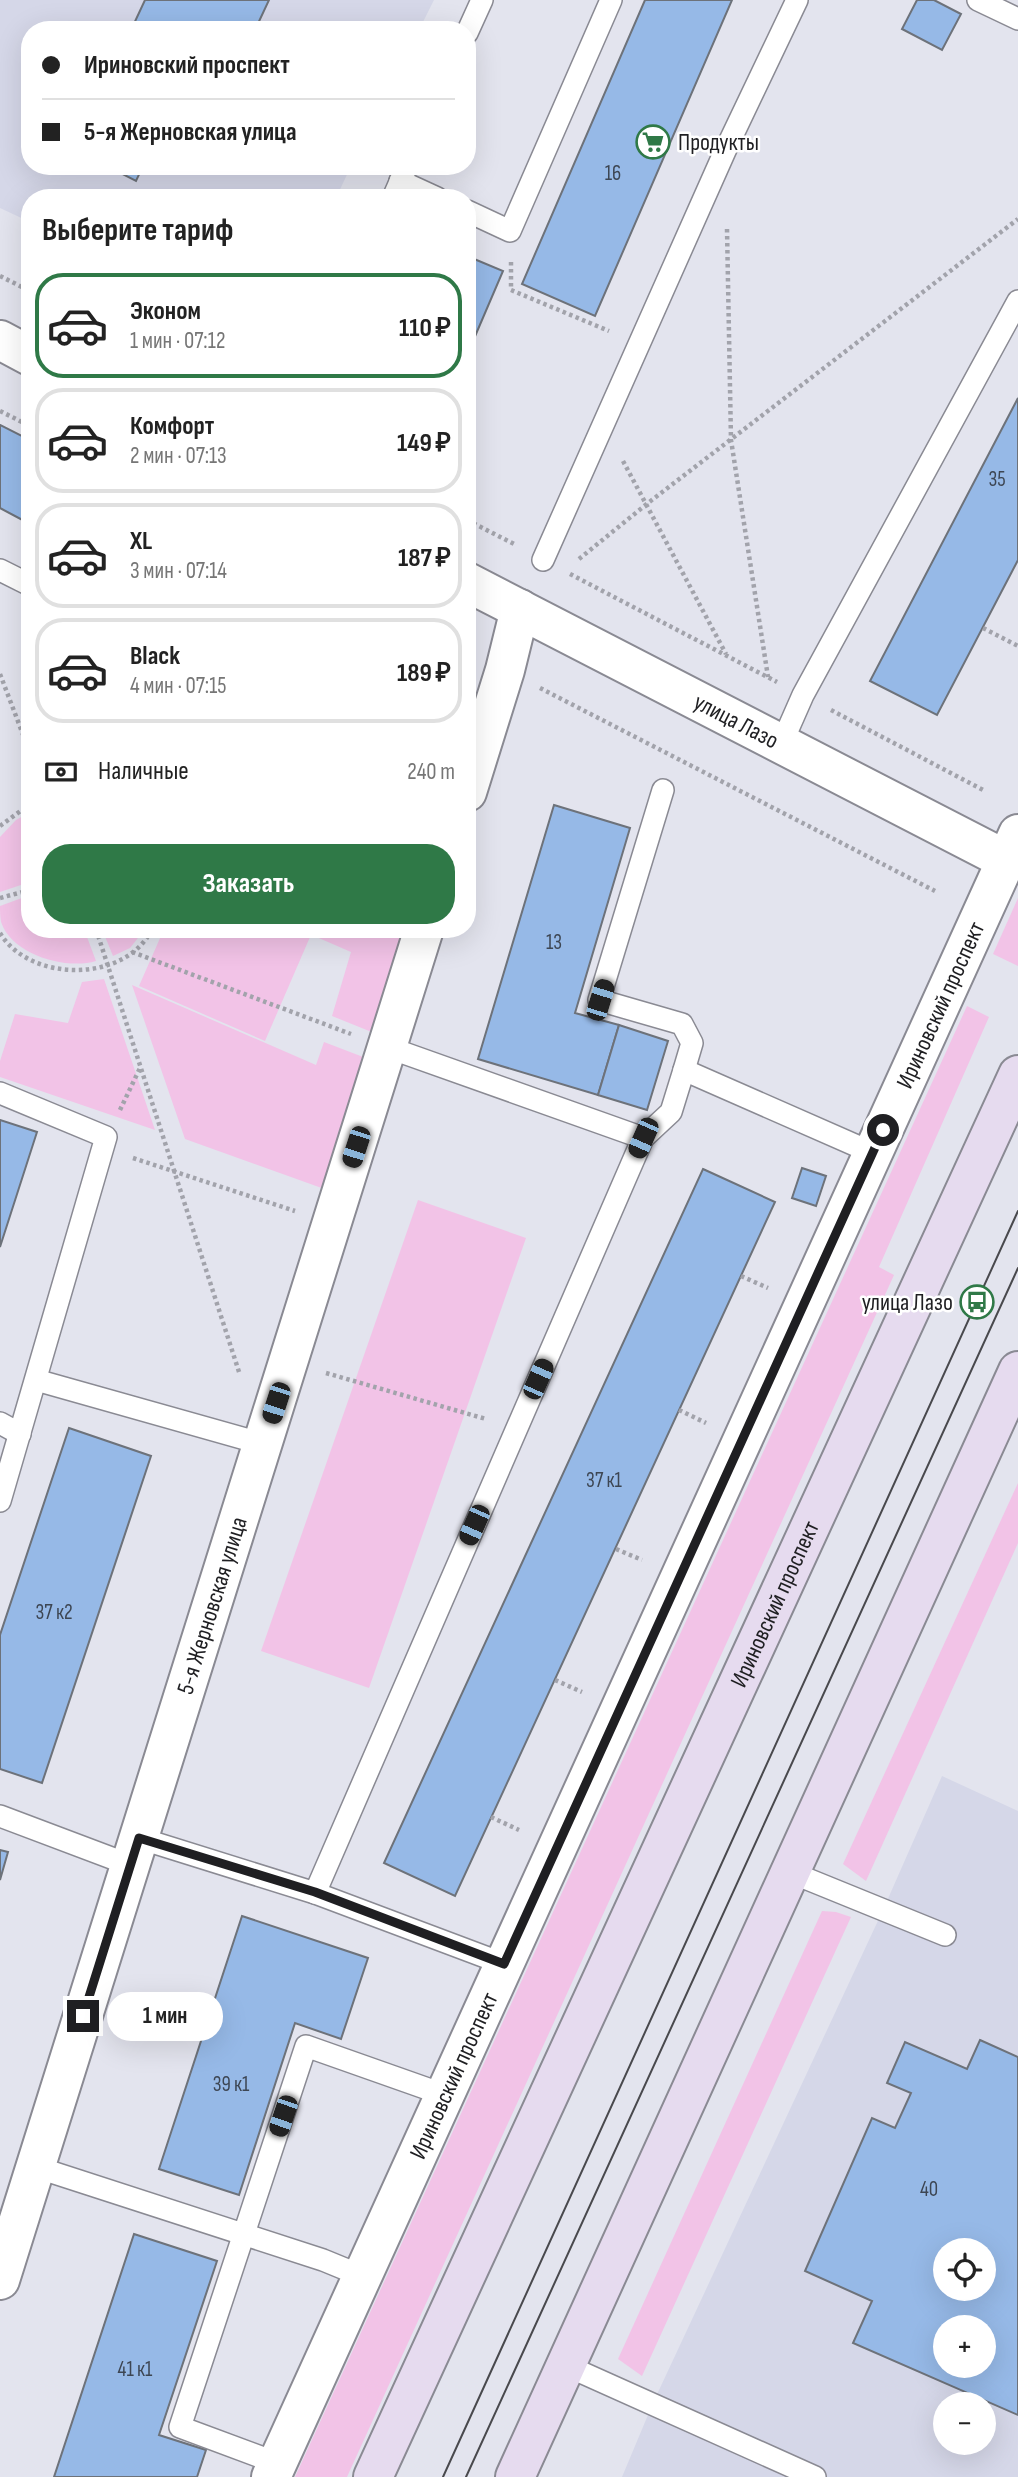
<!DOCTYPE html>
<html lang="ru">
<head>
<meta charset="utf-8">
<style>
	:root { --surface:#fff; --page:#f6f6f6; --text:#222; --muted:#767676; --line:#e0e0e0; --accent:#2f7947 }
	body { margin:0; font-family:"Sofia Sans Condensed",sans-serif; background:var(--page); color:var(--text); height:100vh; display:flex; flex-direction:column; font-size:26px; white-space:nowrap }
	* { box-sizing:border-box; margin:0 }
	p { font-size:23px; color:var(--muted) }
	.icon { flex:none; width:38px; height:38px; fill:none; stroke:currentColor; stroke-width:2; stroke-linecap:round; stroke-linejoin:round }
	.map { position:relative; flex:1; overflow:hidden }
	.details { position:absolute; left:21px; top:189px; width:455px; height:749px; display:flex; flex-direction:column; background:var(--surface); border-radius:28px; box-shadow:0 7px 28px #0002 }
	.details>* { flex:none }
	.banner { position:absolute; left:21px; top:21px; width:455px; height:154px; border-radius:28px; box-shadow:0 7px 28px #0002; display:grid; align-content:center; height:154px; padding:0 21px; background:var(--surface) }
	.controls { position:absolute; left:933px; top:2238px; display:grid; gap:14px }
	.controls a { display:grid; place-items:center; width:63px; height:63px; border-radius:50%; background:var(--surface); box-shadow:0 7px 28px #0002; font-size:35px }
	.end { position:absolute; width:32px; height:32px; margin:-16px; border:9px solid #1f1f22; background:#fff; box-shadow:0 0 0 4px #fff }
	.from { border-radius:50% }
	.bubble { position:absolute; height:49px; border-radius:24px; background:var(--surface); box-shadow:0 7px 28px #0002; font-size:23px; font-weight:700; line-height:49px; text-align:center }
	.car { position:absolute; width:21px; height:42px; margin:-21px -10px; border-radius:9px; box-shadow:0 0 5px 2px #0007; background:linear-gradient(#222 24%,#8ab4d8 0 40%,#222 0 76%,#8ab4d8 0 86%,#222 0) }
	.banner b { display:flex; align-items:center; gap:24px; height:66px; font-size:26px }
	.banner b+b { border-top:2px solid var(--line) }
	.banner i { width:18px; height:18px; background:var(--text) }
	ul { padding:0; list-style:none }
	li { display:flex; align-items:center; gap:21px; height:105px; margin:0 14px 10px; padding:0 7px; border:4px solid var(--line); border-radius:28px }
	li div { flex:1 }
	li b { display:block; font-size:26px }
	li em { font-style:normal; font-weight:700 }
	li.active { border-color:var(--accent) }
	li>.icon { width:63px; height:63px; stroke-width:1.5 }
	h2 { padding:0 21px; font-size:32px; line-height:84px }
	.pay { display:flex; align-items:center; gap:18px; height:77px; padding:0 21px; font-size:26px }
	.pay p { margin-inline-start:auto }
	.cta { display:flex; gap:14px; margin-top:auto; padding:14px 21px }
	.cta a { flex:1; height:80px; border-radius:28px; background:var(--accent); color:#fff; font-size:28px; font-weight:700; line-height:80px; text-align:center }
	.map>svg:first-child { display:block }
</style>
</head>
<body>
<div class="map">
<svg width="1018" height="2477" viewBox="0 0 1018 2477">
	<rect width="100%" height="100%" fill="#e3e4ee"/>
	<!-- built -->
	<g fill="#d5d7e8" fill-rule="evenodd">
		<polygon points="0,0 434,0 419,30 30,30 30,166 351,166 336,198 30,198 30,222 0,208"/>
		<path d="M942,1776L1018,1811V2477H622L653,2403L883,1910ZM945,2250H984V2289H945ZM945,2328H984V2366H945ZM945,2404H984V2443H945Z"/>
	</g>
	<!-- green -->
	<g fill="#f2c3e7">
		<polygon points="30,812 30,882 0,892 0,837 16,820"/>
		<path d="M30,895V929H84L96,961C66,970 12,955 1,922C0,917 0,911 0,906Z"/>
		<polygon points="1018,898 1018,966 993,954"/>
		<polygon points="102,929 145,929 130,948 113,956"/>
		<polygon points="164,929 291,929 310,937 265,1041 139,986"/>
		<polygon points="298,929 412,929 379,1035 332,1016 351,952"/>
		<polygon points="104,979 155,1130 0,1077 0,1061 15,1014 68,1023 82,982"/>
		<polygon points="132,985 316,1065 324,1042 371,1060 330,1191 185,1139"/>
		<polygon points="967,1006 989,1017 879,1267 894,1275 347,2477 295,2477"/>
		<polygon points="418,1200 526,1238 369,1688 261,1651"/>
		<polygon points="1018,1483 1018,1543 866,1881 843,1864"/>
		<polygon points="822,1911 836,1912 851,1917 642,2376 618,2359"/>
	</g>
	<!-- building -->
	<g fill="#96b9e7" stroke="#6d727a" stroke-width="2" fill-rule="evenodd">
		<polygon points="145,0 269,0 255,30 131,30"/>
		<polygon points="645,0 732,0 595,316 522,284"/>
		<polygon points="917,0 934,0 961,14 942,50 902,29"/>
		<polygon points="107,166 143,166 136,181"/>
		<polygon points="467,256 503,271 467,355"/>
		<polygon points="1018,398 1018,560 937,715 870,681"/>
		<polygon points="0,425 30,440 30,524 0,508"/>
		<polygon points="554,805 630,828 575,1013 619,1025 598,1095 478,1059"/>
		<polygon points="619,1025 668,1041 647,1110 598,1095"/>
		<polygon points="0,1120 37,1132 0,1247"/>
		<polygon points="802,1168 826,1176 816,1206 792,1198"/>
		<polygon points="703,1169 775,1202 455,1896 384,1863"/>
		<polygon points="69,1428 151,1456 42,1783 0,1769 0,1635"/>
		<polygon points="0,1850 8,1852 0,1880"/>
		<polygon points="242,1916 368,1958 341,2039 295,2023 239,2195 159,2169"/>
		<path d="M980,2040L1018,2057V2415L853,2343L872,2301L805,2271L872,2118L895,2128L911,2093L887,2083L905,2042L967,2069ZM945,2250H984V2289H945ZM945,2328H984V2366H945Z"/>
		<polygon points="134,2234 217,2261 159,2435 206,2450 197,2477 54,2477"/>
	</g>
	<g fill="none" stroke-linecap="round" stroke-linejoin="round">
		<defs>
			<g id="service">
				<polyline points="978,0 1018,19"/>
				<polyline points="467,33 482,0"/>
				<polyline points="400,181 437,198"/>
				<polyline points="393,198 407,166"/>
				<polyline points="467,211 510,231 611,0"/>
				<polyline points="543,560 725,151 797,0"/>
				<polyline points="0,570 30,585"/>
				<polyline points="781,745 803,695 1018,301"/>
				<polyline points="663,790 599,1000 682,1024 692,1043 684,1070"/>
				<polyline points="387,1047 643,1138"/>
				<polyline points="0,1093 106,1137 0,1501"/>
				<polyline points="36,1380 263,1444"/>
				<polyline points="0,1423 20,1434"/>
				<polyline points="0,1816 130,1865"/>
				<polyline points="139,1838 315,1893 504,1964"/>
				<polyline points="790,1872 945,1935"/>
				<polyline points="315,1893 643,1138 671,1112 684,1070 873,1153"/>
				<polyline points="36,2167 323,2260 362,2276"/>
				<polyline points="565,2365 815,2477"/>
				<polyline points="277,2463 180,2427 306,2046 445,2095"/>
			</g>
			<g id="minor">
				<polyline points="0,340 30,356"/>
				<path id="s1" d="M467,582L1006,860"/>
				<polyline points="467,792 505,670 520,609"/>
				<path id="s2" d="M0,2280L424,929"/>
				<path id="s3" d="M271,2477L1018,834"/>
			</g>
			<g id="secondary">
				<path id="s4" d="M373,2477L1018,1075"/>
				<polyline points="515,2477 1018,1371"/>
			</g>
		</defs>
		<!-- service casing -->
		<use href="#service" stroke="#8a8a93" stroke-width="24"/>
		<!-- minor casing -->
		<use href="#minor" stroke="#8a8a93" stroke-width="42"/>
		<!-- secondary casing -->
		<use href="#secondary" stroke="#8a8a93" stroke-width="42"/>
		<!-- path -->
		<g stroke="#a2a3ab" stroke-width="4.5" stroke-dasharray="3.5 3.5" stroke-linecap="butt">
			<polyline points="727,229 731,440 768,677"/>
			<polyline points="511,262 511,290 609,331"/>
			<polyline points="0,276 30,291"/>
			<polyline points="0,411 30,426"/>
			<polyline points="623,461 726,654"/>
			<polyline points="467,520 516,545"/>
			<polyline points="579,559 648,503 1018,219"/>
			<polyline points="570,574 777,682"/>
			<polyline points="983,628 1018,646"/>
			<polyline points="0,674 30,753"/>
			<polyline points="540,688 935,891"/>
			<polyline points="831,710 985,791"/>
			<polyline points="0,826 30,804"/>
			<polyline points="0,898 30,890"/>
			<polyline points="96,929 240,1375"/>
			<path d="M0,933C30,983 126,983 152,929"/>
			<polyline points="132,952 351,1034"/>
			<polyline points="120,1110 140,1068"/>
			<polyline points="133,1158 295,1211"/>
			<polyline points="741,1276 768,1288"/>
			<polyline points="326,1373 486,1419"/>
			<polyline points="679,1410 706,1423"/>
			<polyline points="616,1549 642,1560"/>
			<polyline points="555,1680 582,1692"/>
			<polyline points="491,1817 519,1830"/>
		</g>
		<!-- service -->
		<use href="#service" stroke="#fff" stroke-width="21"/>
		<!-- minor -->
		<use href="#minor" stroke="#fff" stroke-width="38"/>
		<!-- secondary -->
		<use href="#secondary" stroke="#e6dbef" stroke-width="38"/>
		<!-- tram -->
		<g stroke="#49494d" stroke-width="2">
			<polyline points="443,2477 1018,1211"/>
			<polyline points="466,2477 1018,1268"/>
		</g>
	</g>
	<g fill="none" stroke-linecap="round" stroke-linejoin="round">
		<!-- route -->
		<polyline stroke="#1f1f22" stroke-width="9" points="83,2016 139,1838 315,1892 504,1964 883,1130"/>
	</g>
	<!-- icons -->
	<defs>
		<symbol id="supermarket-ring" viewBox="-11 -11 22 22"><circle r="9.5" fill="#fff" stroke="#2f7947" stroke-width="1.5"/><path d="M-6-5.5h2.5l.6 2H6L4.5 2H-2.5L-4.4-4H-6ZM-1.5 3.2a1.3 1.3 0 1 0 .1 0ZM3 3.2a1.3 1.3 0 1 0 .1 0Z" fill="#2f7947"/></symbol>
		<symbol id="bus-ring" viewBox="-11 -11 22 22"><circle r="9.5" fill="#fff" stroke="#2f7947" stroke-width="1.5"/><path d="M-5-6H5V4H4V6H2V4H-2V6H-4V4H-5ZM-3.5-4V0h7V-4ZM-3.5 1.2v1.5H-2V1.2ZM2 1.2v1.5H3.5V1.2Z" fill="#2f7947"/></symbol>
	</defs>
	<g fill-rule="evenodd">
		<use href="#supermarket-ring" x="634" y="123" width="38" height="38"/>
		<use href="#bus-ring" x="958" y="1283" width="38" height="38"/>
	</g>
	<g text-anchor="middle" stroke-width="5" stroke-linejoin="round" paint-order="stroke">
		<!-- number labels -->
		<g font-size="21" fill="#3d4653">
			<text x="613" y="180">16</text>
			<text x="997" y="486">35</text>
			<text x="554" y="949">13</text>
			<text x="604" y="1487">37 к1</text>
			<text x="54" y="1619">37 к2</text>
			<text x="231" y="2091">39 к1</text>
			<text x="929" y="2196">40</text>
			<text x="135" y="2376">41 к1</text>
		</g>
		<!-- poi labels -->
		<g font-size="24" fill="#1f1f22" stroke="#fff" text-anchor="start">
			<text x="678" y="150">Продукты</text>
			<text x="953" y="1310" text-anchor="end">улица Лазо</text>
		</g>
		<!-- street labels -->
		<g font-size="24" fill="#1f1f22" stroke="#fff">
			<text dy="8" stroke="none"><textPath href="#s1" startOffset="303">улица Лазо</textPath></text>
			<text dy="8" stroke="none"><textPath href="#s3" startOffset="1617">Ириновский проспект</textPath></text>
			<text dy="8" stroke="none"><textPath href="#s4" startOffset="961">Ириновский проспект</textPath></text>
			<text dy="8" stroke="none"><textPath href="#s2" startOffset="707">5-я Жерновская улица</textPath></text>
			<text dy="8" stroke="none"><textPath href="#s3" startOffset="441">Ириновский проспект</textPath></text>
		</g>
	</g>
</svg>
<div class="controls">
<a><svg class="icon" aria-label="locate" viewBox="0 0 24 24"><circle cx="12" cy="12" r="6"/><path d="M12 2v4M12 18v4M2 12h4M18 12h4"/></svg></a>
<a>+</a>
<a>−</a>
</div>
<i class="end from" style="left:883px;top:1130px"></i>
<i class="end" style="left:83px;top:2016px"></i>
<div class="bubble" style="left:107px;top:1992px;width:116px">1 мин</div>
<i class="car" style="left:600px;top:1000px;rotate:17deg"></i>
<i class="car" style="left:643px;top:1138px;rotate:204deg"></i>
<i class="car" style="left:356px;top:1147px;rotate:198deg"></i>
<i class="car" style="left:538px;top:1379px;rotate:24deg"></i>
<i class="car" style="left:276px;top:1403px;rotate:198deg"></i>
<i class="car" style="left:474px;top:1525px;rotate:204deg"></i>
<i class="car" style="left:283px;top:2116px;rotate:199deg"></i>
<div class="banner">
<b><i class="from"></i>Ириновский проспект</b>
<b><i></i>5-я Жерновская улица</b>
</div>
<section class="details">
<h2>Выберите тариф</h2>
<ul>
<li class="active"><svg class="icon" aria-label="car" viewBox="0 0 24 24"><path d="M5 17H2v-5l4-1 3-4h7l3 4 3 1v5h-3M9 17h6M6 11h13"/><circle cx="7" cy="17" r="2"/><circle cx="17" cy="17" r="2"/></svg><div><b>Эконом</b><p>1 мин · 07:12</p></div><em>110 ₽</em></li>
<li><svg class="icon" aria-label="car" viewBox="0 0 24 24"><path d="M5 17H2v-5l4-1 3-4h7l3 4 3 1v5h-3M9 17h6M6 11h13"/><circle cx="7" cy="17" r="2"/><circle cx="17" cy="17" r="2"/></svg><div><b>Комфорт</b><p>2 мин · 07:13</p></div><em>149 ₽</em></li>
<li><svg class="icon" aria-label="car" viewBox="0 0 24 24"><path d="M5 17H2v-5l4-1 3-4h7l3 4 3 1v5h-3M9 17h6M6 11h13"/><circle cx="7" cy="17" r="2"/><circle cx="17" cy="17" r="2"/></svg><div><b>XL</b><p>3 мин · 07:14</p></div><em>187 ₽</em></li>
<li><svg class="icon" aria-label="car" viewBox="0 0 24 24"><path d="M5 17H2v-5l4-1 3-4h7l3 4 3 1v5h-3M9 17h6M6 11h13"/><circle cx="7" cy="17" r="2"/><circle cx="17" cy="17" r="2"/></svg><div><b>Black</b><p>4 мин · 07:15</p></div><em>189 ₽</em></li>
</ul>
<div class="pay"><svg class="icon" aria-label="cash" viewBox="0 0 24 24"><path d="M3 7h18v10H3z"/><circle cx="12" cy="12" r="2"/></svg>Наличные<p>240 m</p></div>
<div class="cta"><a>Заказать</a></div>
</section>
</div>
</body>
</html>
